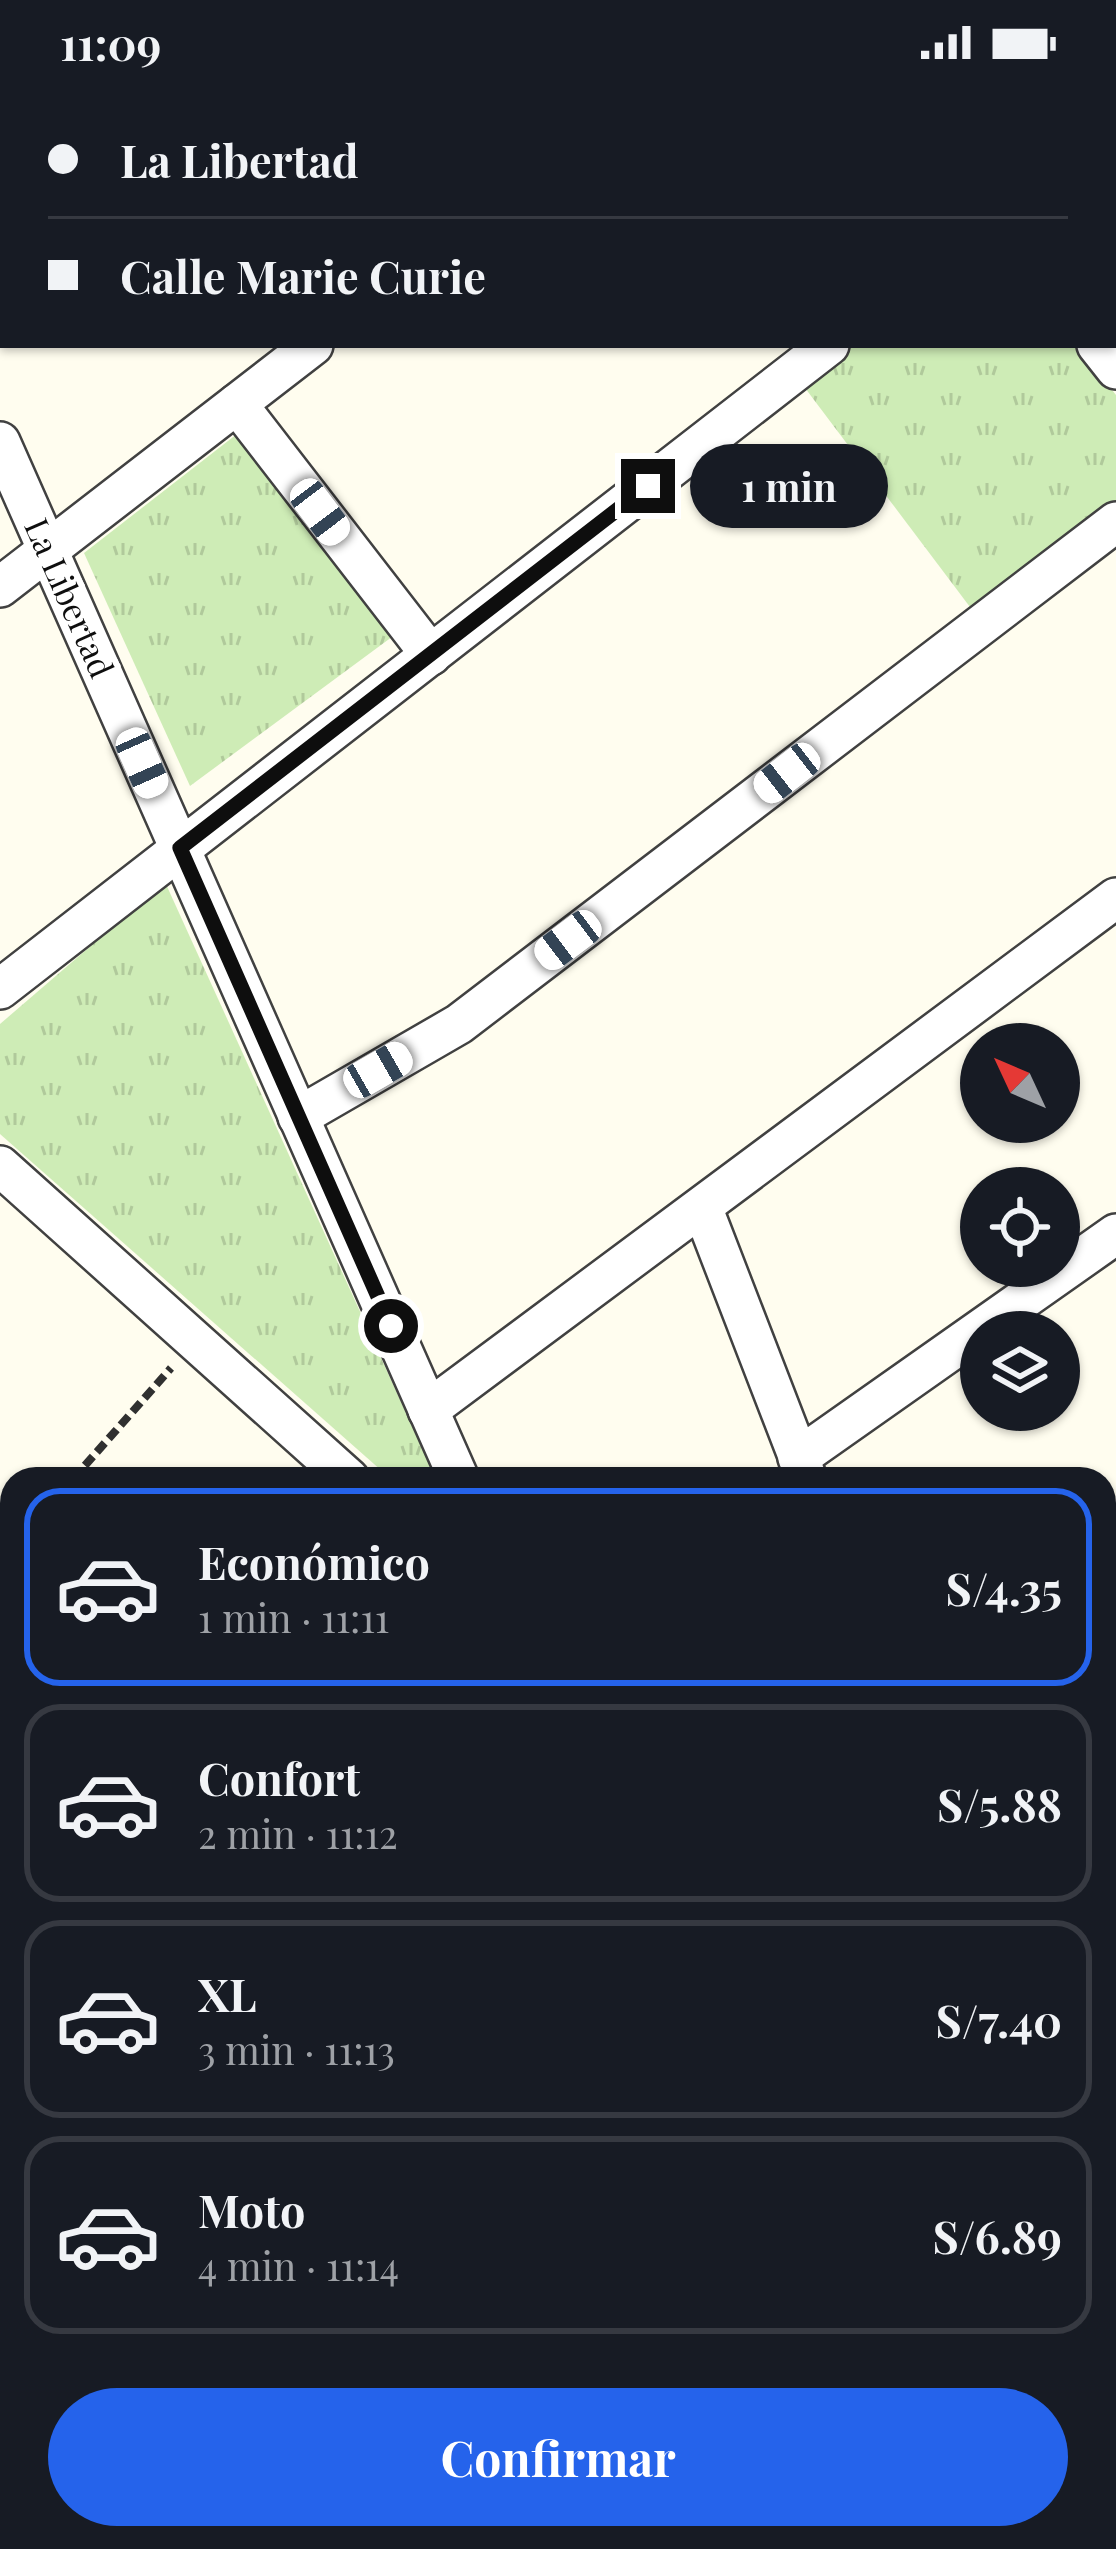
<!DOCTYPE html>
<html lang="es">
<head>
<meta charset="utf-8">
<style>
	:root { --surface:#171b24; --page:#20242c; --text:#f1f3f6; --muted:#9ea1a6; --line:#363941; --accent:#2563eb }
	body { margin:0; font-family:"Playfair Display",serif; background:var(--page); color:var(--text); height:100vh; display:flex; flex-direction:column; font-size:45px; white-space:nowrap }
	* { box-sizing:border-box; margin:0 }
	p { font-size:39px; color:var(--muted) }
	.icon { flex:none; width:66px; height:66px; fill:none; stroke:currentColor; stroke-width:2; stroke-linecap:round; stroke-linejoin:round }
	.map { position:relative; flex:1; overflow:hidden }
	.panel { position:absolute; left:0px; top:1383px; width:1116px; height:1083px; display:flex; flex-direction:column; background:var(--surface); border-radius:36px 36px 0 0; box-shadow:0 3px 9px #0004 }
	.panel>* { flex:none }
	.hud { position:absolute; left:0px; top:0px; width:1116px; height:264px; box-shadow:0 3px 9px #0004; display:grid; align-content:center; height:264px; padding:0 48px; background:var(--surface) }
	.needle { width:78px; rotate:314deg }
	.buttons { position:absolute; left:960px; top:939px; display:grid; gap:24px }
	.buttons a { display:grid; place-items:center; width:120px; height:120px; border-radius:50%; background:var(--surface); box-shadow:0 3px 9px #0004; font-size:60px }
	.end { position:absolute; width:54px; height:54px; margin:-27px; border:15px solid #0e0e0e; background:#fff; box-shadow:0 0 0 6px #fff }
	.from { border-radius:50% }
	.bubble { position:absolute; height:84px; border-radius:42px; background:var(--surface); box-shadow:0 3px 9px #0004; font-size:39px; font-weight:700; line-height:84px; text-align:center }
	.car { position:absolute; width:36px; height:72px; margin:-36px -18px; border-radius:15px; box-shadow:0 0 9px 3px #0007; background:linear-gradient(#fff 24%,#345 0 40%,#fff 0 76%,#345 0 86%,#fff 0) }
	.hud b { display:flex; align-items:center; gap:42px; height:114px; font-size:45px }
	.hud b+b { border-top:3px solid var(--line) }
	.hud i { width:30px; height:30px; background:var(--text) }
	ul { padding:21px 0 0; list-style:none }
	li { display:flex; align-items:center; gap:36px; height:198px; margin:0 24px 18px; padding:0 24px; border:6px solid var(--line); border-radius:36px }
	li div { flex:1 }
	li b { display:block; font-size:45px }
	li em { font-style:normal; font-weight:700 }
	li.selected { border-color:var(--accent) }
	li>.icon { width:108px; height:108px; stroke-width:1.5 }
	.cta { display:flex; gap:24px; margin-top:auto; padding:24px 48px }
	.cta a { flex:1; height:138px; border-radius:72px; background:var(--accent); color:#fff; font-size:48px; font-weight:700; line-height:138px; text-align:center }
	.status { display:flex; justify-content:space-between; align-items:center; height:84px; padding:0 60px; background:var(--surface); direction:ltr }
	.status svg { height:33px; fill:currentColor }
	.map>svg:first-child { display:block }
</style>
</head>
<body>
<div class="status"><b>11:09</b><svg viewBox="0 0 49 12"><path d="M0 12V9h3v3zM5 12V6h3v6zM10 12V3h3v9zM15 12V0h3v12zM26 1h20v11H26zM47 4h2v5h-2z"/></svg></div>
<div class="map">
<svg width="1116" height="2465" viewBox="0 0 1116 2465">
	<defs>
		<pattern id="grass-tufts" width="24" height="20" patternUnits="userSpaceOnUse" patternTransform="scale(3)"><rect width="24" height="20" fill="#ceecb6"/><path d="M3 7l-1-3M5 7V3M7 7l1-3M15 17l-1-3M17 17v-4M19 17l1-3" fill="none" stroke="#b0c99b"/></pattern>
	</defs>
	<rect width="100%" height="100%" fill="#fffdef"/>
	<!-- grass -->
	<g fill="url(#grass-tufts)">
		<polygon points="843,261 1076,261 1116,311 1116,419 973,527 799,296"/>
		<polygon points="246,343 400,547 190,702 84,469"/>
		<polygon points="165,798 436,1395 391,1395 0,1050 0,940"/>
	</g>
	<g fill="none" stroke-linecap="round" stroke-linejoin="round">
		<defs>
			<g id="minor">
				<polyline points="40,3 44,0"/>
				<polyline points="645,3 649,0"/>
				<polyline points="1113,9 1116,13"/>
				<polyline points="0,34 3,32"/>
				<polyline points="1097,261 1116,285"/>
				<polyline points="237,320 431,571"/>
				<polyline points="0,358 459,1395"/>
				<polyline points="0,503 313,261"/>
				<polyline points="0,905 829,261"/>
				<polyline points="298,1033 459,940 1116,438"/>
				<polyline points="0,1082 349,1395"/>
				<polyline points="702,1123 807,1395"/>
				<polyline points="428,1326 1116,814"/>
				<polyline points="798,1374 1116,1150"/>
				<polyline points="1104,1477 1116,1468"/>
				<polyline points="0,1739 12,1725"/>
				<polyline points="1104,1878 1116,1869"/>
				<polyline points="1104,2034 1116,2045"/>
				<polyline points="0,2064 12,2075"/>
				<polyline points="0,2297 12,2284"/>
				<polyline points="453,2454 466,2465"/>
				<polyline points="238,2465 247,2454"/>
			</g>
			<g id="secondary">
				<polyline points="0,1515 12,1525"/>
				<polyline points="0,1617 12,1628"/>
				<polyline points="939,2454 951,2465"/>
				<polyline points="1067,2454 1079,2465"/>
			</g>
		</defs>
		<!-- minor casing -->
		<use href="#minor" stroke="#414141" stroke-width="44"/>
		<!-- secondary casing -->
		<use href="#secondary" stroke="#303030" stroke-width="58"/>
		<!-- path -->
		<polyline stroke="#303030" stroke-width="8" stroke-dasharray="12 6" stroke-linecap="butt" points="73,1395 171,1284"/>
		<!-- minor -->
		<use href="#minor" stroke="#fff" stroke-width="39"/>
		<!-- secondary -->
		<use href="#secondary" stroke="#fffbaa" stroke-width="54"/>
	</g>
	<g fill="none" stroke-linecap="round" stroke-linejoin="round">
		<!-- route -->
		<polyline stroke="#0e0e0e" stroke-width="15" points="391,1242 180,764 648,402"/>
	</g>
	<g text-anchor="middle" stroke-width="12" stroke-linejoin="round" paint-order="stroke">
		<!-- street labels -->
		<g font-size="33" fill="#0e0e0e" stroke="#fff">
			<text transform="translate(69 514) rotate(66)" y="12">La Libertad</text>
		</g>
	</g>
</svg>
<div class="buttons">
<a><svg class="needle" viewBox="-14 -14 28 28"><path d="M0-13l5 13h-10z" fill="#e53935"/><path d="M0 13l5-13h-10z" fill="#9ea1a6"/></svg></a>
<a><svg class="icon" aria-label="locate" viewBox="0 0 24 24"><circle cx="12" cy="12" r="6"/><path d="M12 2v4M12 18v4M2 12h4M18 12h4"/></svg></a>
<a><svg class="icon" aria-label="layers" viewBox="0 0 24 24"><path d="M12 4l9 5-9 5-9-5zM3 14l9 5 9-5"/></svg></a>
</div>
<i class="end from" style="left:391px;top:1242px"></i>
<i class="end" style="left:648px;top:402px"></i>
<div class="bubble" style="left:690px;top:360px;width:198px">1 min</div>
<i class="car" style="left:320px;top:428px;rotate:143deg"></i>
<i class="car" style="left:142px;top:679px;rotate:156deg"></i>
<i class="car" style="left:787px;top:689px;rotate:232deg"></i>
<i class="car" style="left:568px;top:856px;rotate:233deg"></i>
<i class="car" style="left:378px;top:986px;rotate:60deg"></i>
<div class="hud">
<b><i class="from"></i>La Libertad</b>
<b><i></i>Calle Marie Curie</b>
</div>
<section class="panel">
<ul>
<li class="selected"><svg class="icon" aria-label="car" viewBox="0 0 24 24"><path d="M5 17H2v-5l4-1 3-4h7l3 4 3 1v5h-3M9 17h6M6 11h13"/><circle cx="7" cy="17" r="2"/><circle cx="17" cy="17" r="2"/></svg><div><b>Económico</b><p>1 min · 11:11</p></div><em>S/4.35</em></li>
<li><svg class="icon" aria-label="car" viewBox="0 0 24 24"><path d="M5 17H2v-5l4-1 3-4h7l3 4 3 1v5h-3M9 17h6M6 11h13"/><circle cx="7" cy="17" r="2"/><circle cx="17" cy="17" r="2"/></svg><div><b>Confort</b><p>2 min · 11:12</p></div><em>S/5.88</em></li>
<li><svg class="icon" aria-label="car" viewBox="0 0 24 24"><path d="M5 17H2v-5l4-1 3-4h7l3 4 3 1v5h-3M9 17h6M6 11h13"/><circle cx="7" cy="17" r="2"/><circle cx="17" cy="17" r="2"/></svg><div><b>XL</b><p>3 min · 11:13</p></div><em>S/7.40</em></li>
<li><svg class="icon" aria-label="car" viewBox="0 0 24 24"><path d="M5 17H2v-5l4-1 3-4h7l3 4 3 1v5h-3M9 17h6M6 11h13"/><circle cx="7" cy="17" r="2"/><circle cx="17" cy="17" r="2"/></svg><div><b>Moto</b><p>4 min · 11:14</p></div><em>S/6.89</em></li>
</ul>
<div class="cta"><a>Confirmar</a></div>
</section>
</div>
</body>
</html>
